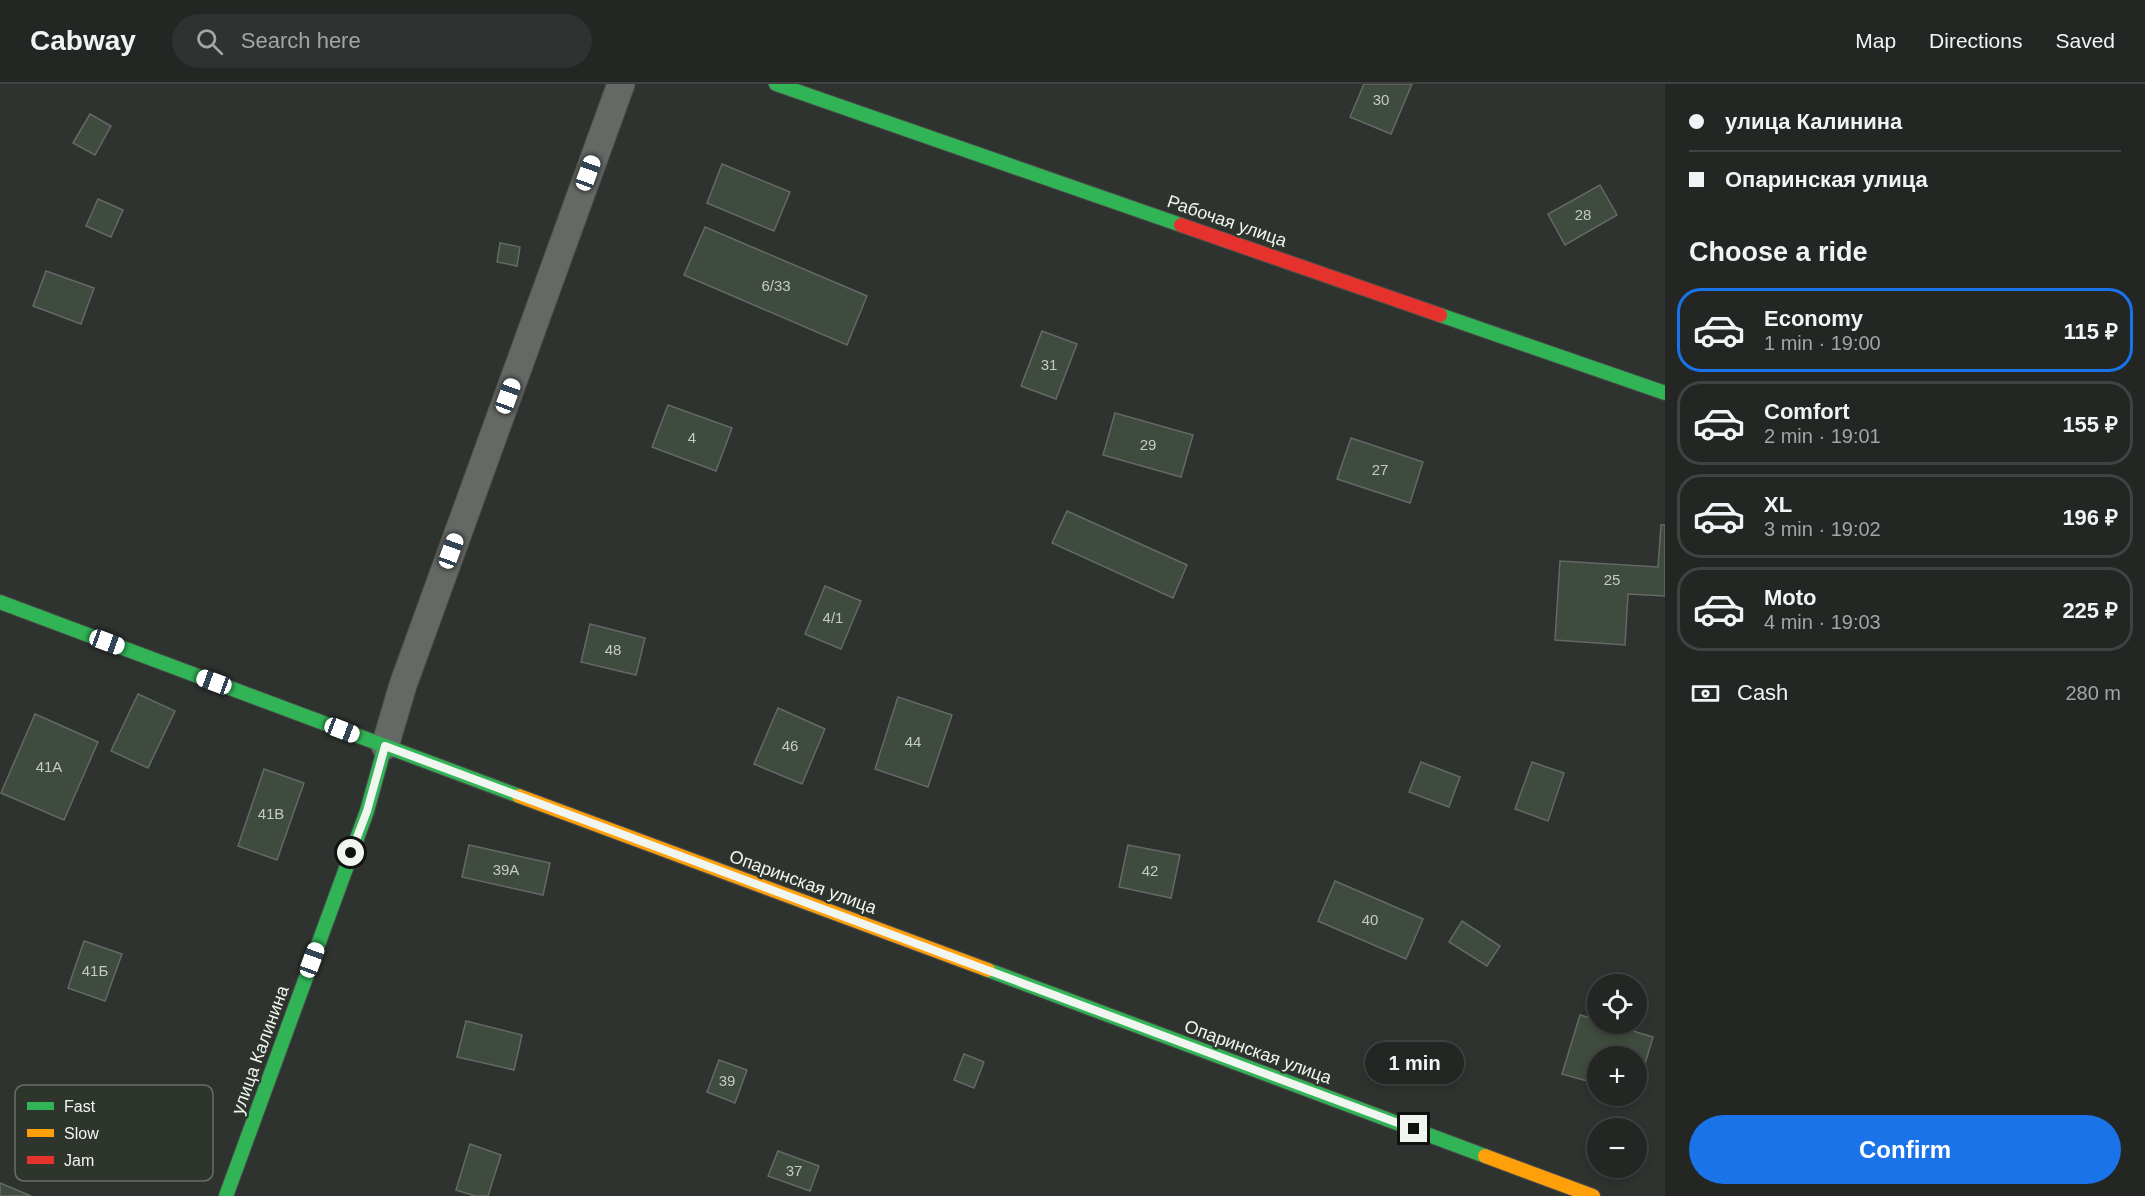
<!DOCTYPE html>
<html lang="en">
<head>
<meta charset="utf-8">
<style>
	:root { --surface:#232623; --page:#2f3230; --text:#f1f3f6; --muted:#a3a5a6; --line:#404341; --accent:#1a73e8 }
	body { margin:0; font-family:Arial,sans-serif; background:var(--page); color:var(--text); height:100vh; display:flex; flex-direction:column; font-size:22px; white-space:nowrap }
	* { box-sizing:border-box; margin:0 }
	p { font-size:20px; color:var(--muted) }
	.icon { flex:none; width:33px; height:33px; fill:none; stroke:currentColor; stroke-width:2; stroke-linecap:round; stroke-linejoin:round }
	.map { position:relative; flex:1; overflow:hidden }
	.sheet { display:flex; flex-direction:column; background:var(--surface); width:480px }
	.sheet>* { flex:none }
	.guide { display:grid; align-content:center; height:132px; padding:0 24px; background:var(--surface) }
	.controls { position:absolute; left:1587px; top:890px; display:grid; gap:12px }
	.controls a { display:grid; place-items:center; width:60px; height:60px; border-radius:50%; background:var(--surface); box-shadow:0 3px 9px #0003,0 0 0 2px var(--line); font-size:30px }
	.end { position:absolute; width:27px; height:27px; margin:-14px; border:8px solid #f1f5f0; background:#111; box-shadow:0 0 0 3px #111 }
	.from { border-radius:50% }
	.bubble { position:absolute; height:42px; border-radius:21px; background:var(--surface); box-shadow:0 3px 9px #0003,0 0 0 2px var(--line); font-size:20px; font-weight:700; line-height:42px; text-align:center }
	.car { position:absolute; width:18px; height:36px; margin:-18px -9px; border-radius:8px; box-shadow:0 0 4px 2px #0007; background:linear-gradient(#fff 24%,#345 0 40%,#fff 0 76%,#345 0 86%,#fff 0) }
	.guide b { display:flex; align-items:center; gap:21px; height:57px; font-size:22px }
	.guide b+b { border-top:2px solid var(--line) }
	.guide i { width:15px; height:15px; background:var(--text) }
	ul { padding:0; list-style:none }
	li { display:flex; align-items:center; gap:18px; height:84px; margin:0 12px 9px; padding:0 12px; border:3px solid var(--line); border-radius:24px }
	li div { flex:1 }
	li b { display:block; font-size:22px }
	li em { font-style:normal; font-weight:700 }
	li.on { border-color:var(--accent) }
	li>.icon { width:54px; height:54px; stroke-width:1.5 }
	h2 { padding:0 24px; font-size:27px; line-height:72px }
	.pay { display:flex; align-items:center; gap:15px; height:66px; padding:0 24px; font-size:22px }
	.pay p { margin-inline-start:auto }
	.cta { display:flex; gap:12px; margin-top:auto; padding:12px 24px }
	.cta a { flex:1; height:69px; border-radius:36px; background:var(--accent); color:#fff; font-size:24px; font-weight:700; line-height:69px; text-align:center }
	header { display:flex; align-items:center; gap:36px; box-sizing:border-box; height:84px; padding:0 30px; background:var(--surface); border-bottom:2px solid var(--line) }
	header strong { font-size:28px }
	nav { display:flex; gap:33px; margin-inline-start:auto; font-size:21px }
	.search { width:420px; height:54px; background:var(--page); display:flex; align-items:center; gap:15px; box-sizing:border-box; padding:0 21px; border-radius:33px; color:var(--muted); font-size:22px }
	main { display:flex; flex:1; min-height:0 }
	.map>svg:first-child { display:block }
</style>
</head>
<body>
<header>
<strong>Cabway</strong>
<div class="search"><svg class="icon" aria-label="search" viewBox="0 0 24 24"><circle cx="10" cy="10" r="6"/><path d="M15 15l6 6"/></svg>Search here</div>
<nav><a>Map</a><a>Directions</a><a>Saved</a></nav>
</header>
<main>
<div class="map">
<svg width="1665" height="1112" viewBox="0 0 1665 1112">
	<rect width="100%" height="100%" fill="#2f332f"/>
	<!-- building -->
	<g fill="#3f4b3f" stroke="#656965" stroke-width="1.5">
		<polygon points="1364,0 1412,0 1391,50 1350,33"/>
		<polygon points="90,30 111,42 95,71 73,59"/>
		<polygon points="722,80 790,108 774,147 707,119"/>
		<polygon points="1600,101 1617,131 1565,161 1548,130"/>
		<polygon points="98,115 123,126 111,153 86,142"/>
		<polygon points="705,143 867,212 847,261 684,191"/>
		<polygon points="500,159 520,163 517,182 497,178"/>
		<polygon points="46,187 94,204 81,240 33,222"/>
		<polygon points="1042,247 1077,260 1056,315 1021,302"/>
		<polygon points="668,321 732,344 716,387 652,363"/>
		<polygon points="1115,329 1193,351 1181,393 1103,371"/>
		<polygon points="1351,354 1423,378 1410,419 1337,395"/>
		<polygon points="1067,427 1187,481 1173,514 1052,459"/>
		<polygon points="1661,441 1665,441 1665,512 1628,510 1625,561 1555,556 1560,477 1658,483"/>
		<polygon points="825,502 861,517 841,565 805,550"/>
		<polygon points="590,540 645,554 636,591 581,578"/>
		<polygon points="138,610 175,627 148,684 111,667"/>
		<polygon points="898,613 952,631 928,703 875,685"/>
		<polygon points="778,624 825,645 802,700 754,680"/>
		<polygon points="35,630 98,658 64,736 1,709"/>
		<polygon points="1421,678 1460,693 1449,723 1409,708"/>
		<polygon points="1532,678 1564,689 1548,737 1515,725"/>
		<polygon points="264,685 304,699 277,776 238,762"/>
		<polygon points="469,761 550,779 543,811 462,793"/>
		<polygon points="1128,761 1180,771 1171,814 1119,803"/>
		<polygon points="1335,797 1423,835 1406,875 1318,837"/>
		<polygon points="1462,837 1500,862 1487,882 1449,858"/>
		<polygon points="84,857 122,870 105,917 68,904"/>
		<polygon points="1580,931 1598,936 1598,939 1606,939 1653,953 1636,1010 1636,972 1598,972 1598,1000 1562,990"/>
		<polygon points="466,937 522,951 514,986 457,973"/>
		<polygon points="964,970 984,978 974,1004 954,996"/>
		<polygon points="719,976 747,986 735,1019 707,1008"/>
		<polygon points="470,1060 501,1071 488,1112 475,1112 456,1106"/>
		<polygon points="778,1067 819,1082 810,1107 768,1092"/>
		<polygon points="0,1099 31,1112 0,1112"/>
	</g>
	<g fill="none" stroke-linecap="round" stroke-linejoin="round">
		<defs>
			<polyline id="street" points="385,662 403,601 621,0"/>
			<g id="fast">
				<polyline points="776,0 1181,141"/>
				<polyline points="1440,231 1665,309"/>
				<polyline points="0,518 519,712"/>
				<polyline points="988,886 1485,1072"/>
				<polyline points="226,1112 367,727 385,662"/>
			</g>
			<g id="slow">
				<polyline points="519,712 988,886"/>
				<polyline points="1485,1072 1593,1112"/>
			</g>
			<polyline id="jam" points="1181,141 1440,231"/>
		</defs>
		<!-- street casing -->
		<use href="#street" stroke="#4b4f4b" stroke-width="29"/>
		<!-- fast casing -->
		<use href="#fast" stroke="#4b4f4b" stroke-width="16"/>
		<!-- slow casing -->
		<use href="#slow" stroke="#4b4f4b" stroke-width="16"/>
		<!-- jam casing -->
		<use href="#jam" stroke="#4b4f4b" stroke-width="16"/>
		<!-- street -->
		<use href="#street" stroke="#656965" stroke-width="27"/>
		<!-- fast -->
		<use href="#fast" stroke="#30b455" stroke-width="14"/>
		<!-- slow -->
		<use href="#slow" stroke="#ff9f0a" stroke-width="14"/>
		<!-- jam -->
		<use href="#jam" stroke="#e5322d" stroke-width="14"/>
	</g>
	<g fill="none" stroke-linecap="round" stroke-linejoin="round">
		<!-- route -->
		<polyline stroke="#f1f5f0" stroke-width="8" points="351,769 367,727 385,662 1414,1045"/>
	</g>
	<g text-anchor="middle" stroke-width="4.5" stroke-linejoin="round" paint-order="stroke">
		<!-- number labels -->
		<g font-size="15" fill="#c4cac4">
			<text x="1381" y="21">30</text>
			<text x="1583" y="136">28</text>
			<text x="776" y="207">6/33</text>
			<text x="1049" y="286">31</text>
			<text x="692" y="359">4</text>
			<text x="1148" y="366">29</text>
			<text x="1380" y="391">27</text>
			<text x="1612" y="501">25</text>
			<text x="833" y="539">4/1</text>
			<text x="613" y="571">48</text>
			<text x="913" y="663">44</text>
			<text x="790" y="667">46</text>
			<text x="49" y="688">41А</text>
			<text x="271" y="735">41В</text>
			<text x="506" y="791">39А</text>
			<text x="1150" y="792">42</text>
			<text x="1370" y="841">40</text>
			<text x="95" y="892">41Б</text>
			<text x="727" y="1002">39</text>
			<text x="794" y="1092">37</text>
		</g>
		<!-- street labels -->
		<g font-size="18" fill="#f1f5f0" stroke="#2e352d">
			<text transform="translate(1227 137) rotate(19)" y="6">Рабочая улица</text>
			<text transform="translate(803 798) rotate(20)" y="6">Опаринская улица</text>
			<text transform="translate(260 966) rotate(-70)" y="6">улица Калинина</text>
			<text transform="translate(1258 968) rotate(20)" y="6">Опаринская улица</text>
		</g>
	</g>
	<!-- legend -->
	<rect x="15" y="1001" width="198" height="96" rx="9" fill="#2e352d" stroke="#686f68" stroke-width="1.5"/>
	<rect x="27" y="1018" width="27" height="8" fill="#30b455"/>
	<rect x="27" y="1045" width="27" height="8" fill="#ff9f0a"/>
	<rect x="27" y="1072" width="27" height="8" fill="#e5322d"/>
	<g font-size="16" fill="#f1f5f0">
		<text x="64" y="1028">Fast</text>
		<text x="64" y="1055">Slow</text>
		<text x="64" y="1082">Jam</text>
	</g>
</svg>
<div class="controls">
<a><svg class="icon" aria-label="locate" viewBox="0 0 24 24"><circle cx="12" cy="12" r="6"/><path d="M12 2v4M12 18v4M2 12h4M18 12h4"/></svg></a>
<a>+</a>
<a>−</a>
</div>
<i class="end from" style="left:351px;top:769px"></i>
<i class="end" style="left:1414px;top:1045px"></i>
<div class="bubble" style="left:1365px;top:958px;width:99px">1 min</div>
<i class="car" style="left:588px;top:89px;rotate:20deg"></i>
<i class="car" style="left:508px;top:312px;rotate:20deg"></i>
<i class="car" style="left:451px;top:467px;rotate:20deg"></i>
<i class="car" style="left:107px;top:558px;rotate:110deg"></i>
<i class="car" style="left:214px;top:598px;rotate:290deg"></i>
<i class="car" style="left:342px;top:646px;rotate:111deg"></i>
<i class="car" style="left:312px;top:876px;rotate:20deg"></i>
</div>
<section class="sheet">
<div class="guide">
<b><i class="from"></i>улица Калинина</b>
<b><i></i>Опаринская улица</b>
</div>
<h2>Choose a ride</h2>
<ul>
<li class="on"><svg class="icon" aria-label="car" viewBox="0 0 24 24"><path d="M5 17H2v-5l4-1 3-4h7l3 4 3 1v5h-3M9 17h6M6 11h13"/><circle cx="7" cy="17" r="2"/><circle cx="17" cy="17" r="2"/></svg><div><b>Economy</b><p>1 min · 19:00</p></div><em>115 ₽</em></li>
<li><svg class="icon" aria-label="car" viewBox="0 0 24 24"><path d="M5 17H2v-5l4-1 3-4h7l3 4 3 1v5h-3M9 17h6M6 11h13"/><circle cx="7" cy="17" r="2"/><circle cx="17" cy="17" r="2"/></svg><div><b>Comfort</b><p>2 min · 19:01</p></div><em>155 ₽</em></li>
<li><svg class="icon" aria-label="car" viewBox="0 0 24 24"><path d="M5 17H2v-5l4-1 3-4h7l3 4 3 1v5h-3M9 17h6M6 11h13"/><circle cx="7" cy="17" r="2"/><circle cx="17" cy="17" r="2"/></svg><div><b>XL</b><p>3 min · 19:02</p></div><em>196 ₽</em></li>
<li><svg class="icon" aria-label="car" viewBox="0 0 24 24"><path d="M5 17H2v-5l4-1 3-4h7l3 4 3 1v5h-3M9 17h6M6 11h13"/><circle cx="7" cy="17" r="2"/><circle cx="17" cy="17" r="2"/></svg><div><b>Moto</b><p>4 min · 19:03</p></div><em>225 ₽</em></li>
</ul>
<div class="pay"><svg class="icon" aria-label="cash" viewBox="0 0 24 24"><path d="M3 7h18v10H3z"/><circle cx="12" cy="12" r="2"/></svg>Cash<p>280 m</p></div>
<div class="cta"><a>Confirm</a></div>
</section>
</main>
</body>
</html>
